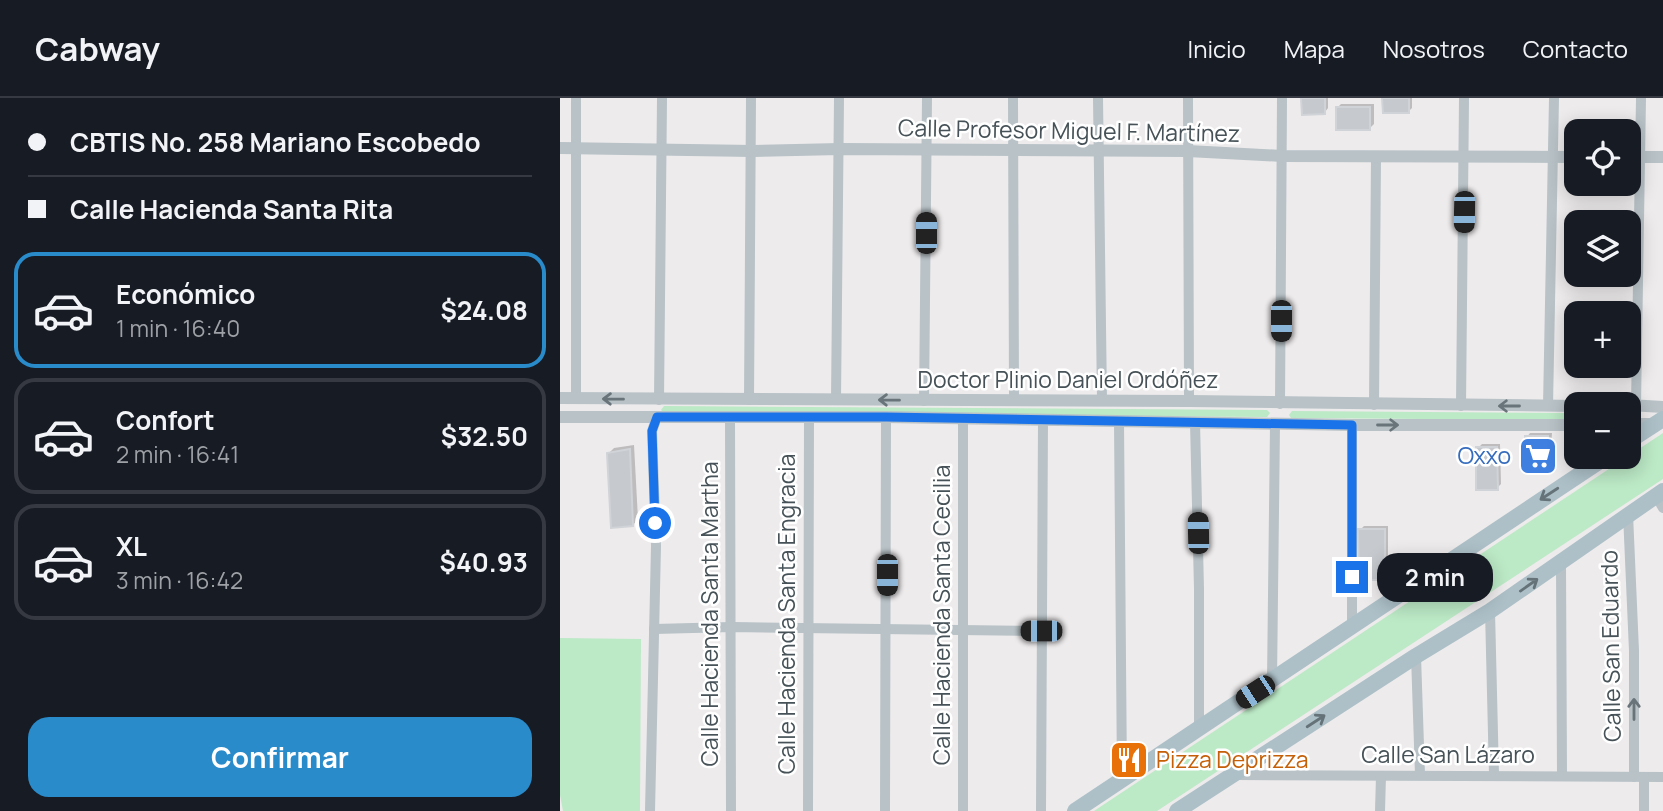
<!DOCTYPE html>
<html lang="es">
<head>
<meta charset="utf-8">
<style>
	:root { --surface:#171b24; --page:#20242c; --text:#f1f3f6; --muted:#9ea1a6; --line:#363941; --accent:#298bca }
	body { margin:0; font-family:Manrope,sans-serif; background:var(--page); color:var(--text); height:100vh; display:flex; flex-direction:column; font-size:26px; white-space:nowrap }
	* { box-sizing:border-box; margin:0 }
	p { font-size:23px; color:var(--muted) }
	.icon { flex:none; width:38px; height:38px; fill:none; stroke:currentColor; stroke-width:2; stroke-linecap:round; stroke-linejoin:round }
	.map { position:relative; flex:1; overflow:hidden }
	.side { display:flex; flex-direction:column; background:var(--surface); width:560px }
	.side>* { flex:none }
	.banner { display:grid; align-content:center; height:154px; padding:0 28px; background:var(--surface) }
	.tools { position:absolute; left:1004px; top:21px; display:grid; gap:14px }
	.tools a { display:grid; place-items:center; width:77px; height:77px; border-radius:14px; background:var(--surface); box-shadow:0 4px 18px #0003; font-size:35px }
	.end { position:absolute; width:32px; height:32px; margin:-16px; border:9px solid #1a73e8; background:#fff; box-shadow:0 0 0 4px #fff }
	.from { border-radius:50% }
	.bubble { position:absolute; height:49px; border-radius:21px; background:var(--surface); box-shadow:0 4px 18px #0003; font-size:23px; font-weight:700; line-height:49px; text-align:center }
	.car { position:absolute; width:21px; height:42px; margin:-21px -10px; border-radius:9px; box-shadow:0 0 5px 2px #0007; background:linear-gradient(#222 24%,#8ab4d8 0 40%,#222 0 76%,#8ab4d8 0 86%,#222 0) }
	.banner b { display:flex; align-items:center; gap:24px; height:66px; font-size:26px }
	.banner b+b { border-top:2px solid var(--line) }
	.banner i { width:18px; height:18px; background:var(--text) }
	ul { padding:0; list-style:none }
	li { display:flex; align-items:center; gap:21px; height:116px; margin:0 14px 10px; padding:0 14px; border:4px solid var(--line); border-radius:21px }
	li div { flex:1 }
	li b { display:block; font-size:26px }
	li em { font-style:normal; font-weight:700 }
	li.on { border-color:var(--accent) }
	li>.icon { width:63px; height:63px; stroke-width:1.5 }
	.primary-button { display:flex; gap:14px; margin-top:auto; padding:14px 28px }
	.primary-button a { flex:1; height:80px; border-radius:21px; background:var(--accent); color:#fff; font-size:28px; font-weight:700; line-height:80px; text-align:center }
	header { display:flex; align-items:center; gap:42px; box-sizing:border-box; height:98px; padding:0 35px; background:var(--surface); border-bottom:2px solid var(--line) }
	header strong { font-size:33px }
	nav { display:flex; gap:38px; margin-inline-start:auto; font-size:24px }
	main { display:flex; flex:1; min-height:0 }
	.map>svg:first-child { display:block }
</style>
</head>
<body>
<header>
<strong>Cabway</strong>
<nav><a>Inicio</a><a>Mapa</a><a>Nosotros</a><a>Contacto</a></nav>
</header>
<main>
<section class="side">
<div class="banner">
<b><i class="from"></i>CBTIS No. 258 Mariano Escobedo</b>
<b><i></i>Calle Hacienda Santa Rita</b>
</div>
<ul>
<li class="on"><svg class="icon" aria-label="car" viewBox="0 0 24 24"><path d="M5 17H2v-5l4-1 3-4h7l3 4 3 1v5h-3M9 17h6M6 11h13"/><circle cx="7" cy="17" r="2"/><circle cx="17" cy="17" r="2"/></svg><div><b>Económico</b><p>1 min · 16:40</p></div><em>$24.08</em></li>
<li><svg class="icon" aria-label="car" viewBox="0 0 24 24"><path d="M5 17H2v-5l4-1 3-4h7l3 4 3 1v5h-3M9 17h6M6 11h13"/><circle cx="7" cy="17" r="2"/><circle cx="17" cy="17" r="2"/></svg><div><b>Confort</b><p>2 min · 16:41</p></div><em>$32.50</em></li>
<li><svg class="icon" aria-label="car" viewBox="0 0 24 24"><path d="M5 17H2v-5l4-1 3-4h7l3 4 3 1v5h-3M9 17h6M6 11h13"/><circle cx="7" cy="17" r="2"/><circle cx="17" cy="17" r="2"/></svg><div><b>XL</b><p>3 min · 16:42</p></div><em>$40.93</em></li>
</ul>
<div class="primary-button"><a>Confirmar</a></div>
</section>
<div class="map">
<svg width="1103" height="713" viewBox="0 0 1103 713">
	<rect width="100%" height="100%" fill="#eeebec"/>
	<!-- green -->
	<g fill="#bce9c6">
		<polygon points="104,308 707,312 710,315 707,319 104,315 101,312"/>
		<polygon points="732,313 1017,315 1017,322 731,320 729,317"/>
		<polygon points="1103,335 1103,381 597,713 534,713"/>
		<polygon points="0,540 81,541 80,713 3,713 0,697"/>
	</g>
	<!-- shadow -->
	<g fill="#0003">
		<polygon points="743,0 768,0 768,10 765,14"/>
		<polygon points="824,0 852,0 852,10 848,14"/>
		<polygon points="781,6 814,6 814,26 810,30 777,10"/>
		<polygon points="970,335 992,335 991,349 995,349 995,359 987,374 967,339"/>
		<polygon points="922,346 940,346 941,386 937,390 918,350"/>
		<polygon points="74,347 78,421 73,427 49,355 54,350"/>
		<polygon points="804,428 828,428 828,477 824,481 800,432"/>
	</g>
	<!-- building -->
	<g fill="#c6c9cd" stroke="#d0d3d7" stroke-width="2">
		<polygon points="741,0 765,0 765,16 742,17"/>
		<polygon points="822,0 849,0 849,15 823,15"/>
		<rect x="776" y="9" width="34" height="23"/>
		<polygon points="965,338 988,338 988,352 992,352 992,365 988,365 988,376 965,375"/>
		<polygon points="916,349 937,349 938,392 916,392"/>
		<polygon points="70,351 73,428 51,430 47,355"/>
		<polygon points="798,431 825,431 825,482 799,482"/>
	</g>
	<g fill="none" stroke-linecap="round" stroke-linejoin="round">
		<!-- minor -->
		<g stroke="#b8c2c7" stroke-width="10">
			<polyline points="453,0 454,302"/>
			<polyline points="538,0 542,303"/>
			<polyline points="628,0 629,303"/>
			<polyline points="16,300 16,0"/>
			<polyline points="99,302 102,0"/>
			<polyline points="189,302 191,0"/>
			<polyline points="276,302 279,0"/>
			<polyline points="364,303 367,0"/>
			<polyline points="720,306 722,0"/>
			<polyline points="814,307 816,58"/>
			<polyline points="1076,307 1081,0"/>
			<polyline points="901,308 904,0"/>
			<polyline points="988,308 994,0"/>
			<polyline points="170,319 171,713"/>
			<polyline points="559,323 562,681"/>
			<polyline points="635,324 639,491 639,632"/>
			<polyline points="792,327 792,530"/>
			<polyline points="1096,398 1103,410"/>
			<polyline points="1068,416 1074,553 1074,679"/>
			<polyline points="1001,464 1002,678"/>
			<polyline points="930,513 934,677"/>
			<polyline points="94,531 172,529 481,533"/>
			<polyline points="856,558 860,677"/>
			<polyline points="712,583 715,326"/>
			<polyline points="676,677 1103,679"/>
			<polyline points="90,713 96,448 92,333 97,319"/>
			<polyline points="248,713 249,319"/>
			<polyline points="325,713 326,319"/>
			<polyline points="403,713 403,320"/>
			<polyline points="481,713 483,321"/>
			<polyline points="820,713 821,678"/>
			<polyline points="1084,713 1084,679"/>
		</g>
		<!-- tertiary -->
		<g stroke="#b8c2c7" stroke-width="12">
			<polyline points="0,50 193,53 280,51 628,53 722,58 1017,59"/>
			<polyline points="1069,59 1103,59"/>
			<polyline points="0,300 629,303 1017,308"/>
			<polyline points="1069,307 1103,309"/>
			<polyline points="0,319 326,319 792,327 1017,327"/>
			<polyline points="1069,326 1097,326"/>
		</g>
		<!-- primary -->
		<g stroke="#adc0c8" stroke-width="16">
			<polyline points="1069,343 1103,321"/>
			<polyline points="515,713 1046,359"/>
			<polyline points="617,713 856,558 930,513 1103,393"/>
		</g>
	</g>
	<!-- one-way arrows -->
	<defs><path id="oneway-shaft" d="M-6 0H5M1.5-3L5.5 0L1.5 3" fill="none" stroke-width="1.6" stroke-linecap="round" stroke-linejoin="round" transform="scale(1.75)"/></defs>
	<g stroke="#687479">
		<use href="#oneway-shaft" transform="translate(53 301) rotate(-179)"/>
		<use href="#oneway-shaft" transform="translate(329 302) rotate(-179)"/>
		<use href="#oneway-shaft" transform="translate(949 308) rotate(-180)"/>
		<use href="#oneway-shaft" transform="translate(828 327)"/>
		<use href="#oneway-shaft" transform="translate(1074 611) rotate(-90)"/>
	</g>
	<g stroke="#657379">
		<use href="#oneway-shaft" transform="translate(989 396) rotate(147)"/>
		<use href="#oneway-shaft" transform="translate(969 487) rotate(-35)"/>
		<use href="#oneway-shaft" transform="translate(756 623) rotate(-33)"/>
	</g>
	<g fill="none" stroke-linecap="round" stroke-linejoin="round">
		<!-- route -->
		<polyline stroke="#1a73e8" stroke-width="9" points="95,425 92,333 97,319 326,319 792,327 792,479"/>
	</g>
	<!-- icons -->
	<defs>
		<symbol id="supermarket-square" viewBox="-11 -11 22 22"><rect x="-9" y="-9" width="18" height="18" rx="4" fill="#3f7fe0" stroke="#fff"/><path d="M-6-5.5h2.5l.6 2H6L4.5 2H-2.5L-4.4-4H-6ZM-1.5 3.2a1.3 1.3 0 1 0 .1 0ZM3 3.2a1.3 1.3 0 1 0 .1 0Z" fill="#fff"/></symbol>
		<symbol id="restaurant-square" viewBox="-11 -11 22 22"><rect x="-9" y="-9" width="18" height="18" rx="4" fill="#e8710a" stroke="#fff"/><path d="M-5-6h1v4h1v-4h1v4h1v-4h1v5L-1.5 .5V6h-2V.5L-5-1ZM5-6V6H3V1.5H1.5Q1.5-4 5-6Z" fill="#fff"/></symbol>
	</defs>
	<g fill-rule="evenodd">
		<use href="#supermarket-square" x="956" y="336" width="44" height="44"/>
		<use href="#restaurant-square" x="547" y="640" width="44" height="44"/>
	</g>
	<g text-anchor="middle" stroke-width="5" stroke-linejoin="round" paint-order="stroke">
		<!-- street labels -->
		<g font-size="23" fill="#465257" stroke="#fff">
			<text transform="translate(509 33) rotate(1)" y="8">Calle Profesor Miguel F. Martínez</text>
			<text x="508" y="290">Doctor Plinio Daniel Ordóñez</text>
			<text transform="translate(150 516) rotate(-90)" y="8">Calle Hacienda Santa Martha</text>
			<text transform="translate(227 516) rotate(-90)" y="8">Calle Hacienda Santa Engracia</text>
			<text transform="translate(382 517) rotate(-90)" y="8">Calle Hacienda Santa Cecilia</text>
			<text transform="translate(1051 548) rotate(-91)" y="8">Calle San Eduardo</text>
			<text x="888" y="665">Calle San Lázaro</text>
		</g>
		<!-- shop labels -->
		<g font-size="23" fill="#366cbe" stroke="#fff" text-anchor="end">
			<text x="951" y="366">Oxxo</text>
		</g>
		<!-- food labels -->
		<g font-size="23" fill="#c56008" stroke="#fff" text-anchor="start">
			<text x="596" y="670">Pizza Deprizza</text>
		</g>
	</g>
</svg>
<div class="tools">
<a><svg class="icon" aria-label="locate" viewBox="0 0 24 24"><circle cx="12" cy="12" r="6"/><path d="M12 2v4M12 18v4M2 12h4M18 12h4"/></svg></a>
<a><svg class="icon" aria-label="layers" viewBox="0 0 24 24"><path d="M12 4l9 5-9 5-9-5zM3 14l9 5 9-5"/></svg></a>
<a>+</a>
<a>−</a>
</div>
<i class="end from" style="left:95px;top:425px"></i>
<i class="end" style="left:792px;top:479px"></i>
<div class="bubble" style="left:817px;top:455px;width:116px">2 min</div>
<i class="car" style="left:904px;top:114px;rotate:181deg"></i>
<i class="car" style="left:366px;top:135px;rotate:0deg"></i>
<i class="car" style="left:721px;top:223px;rotate:180deg"></i>
<i class="car" style="left:638px;top:435px;rotate:359deg"></i>
<i class="car" style="left:327px;top:477px;rotate:180deg"></i>
<i class="car" style="left:481px;top:533px;rotate:270deg"></i>
<i class="car" style="left:695px;top:594px;rotate:237deg"></i>
</div>
</main>
</body>
</html>
